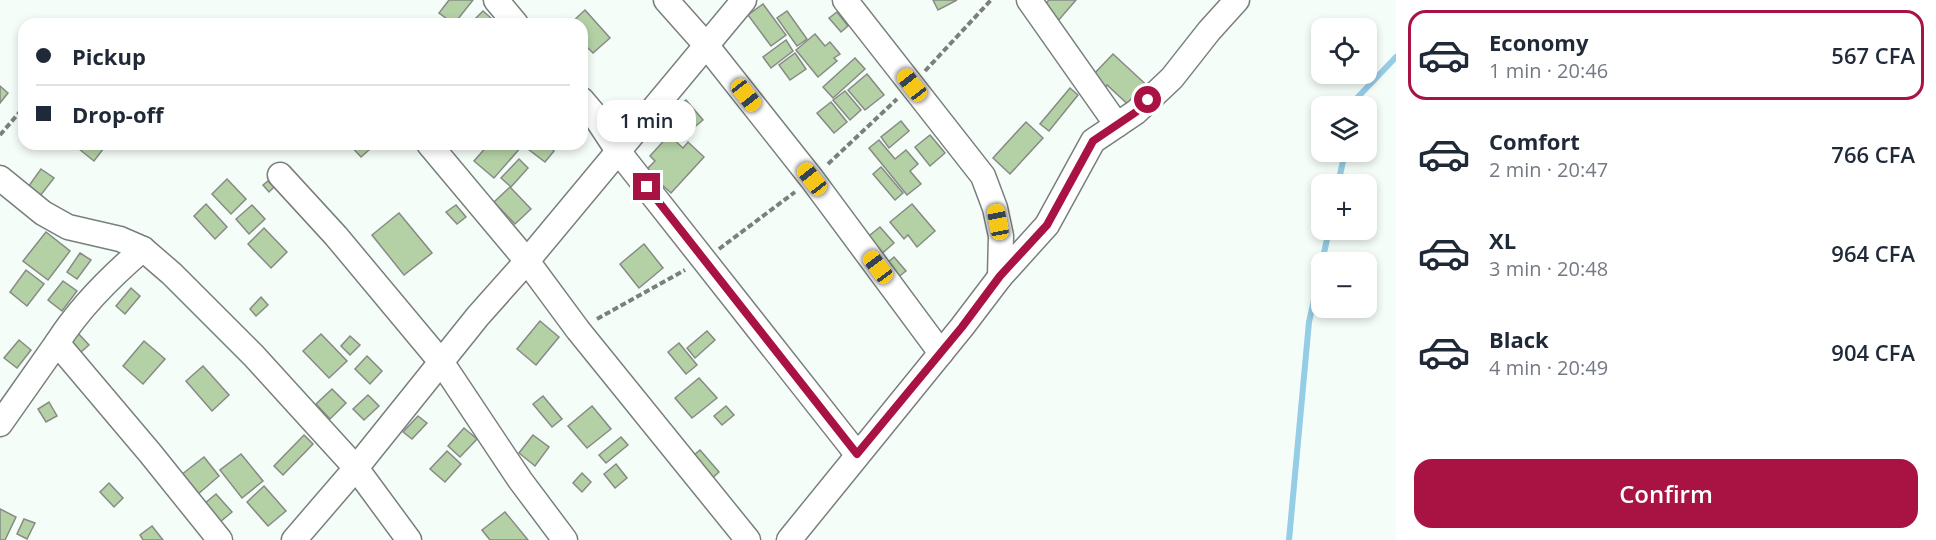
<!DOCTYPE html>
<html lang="en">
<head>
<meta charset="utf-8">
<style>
	:root { --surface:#fff; --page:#f6f6f7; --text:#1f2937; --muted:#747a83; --line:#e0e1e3; --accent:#a91344 }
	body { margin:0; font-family:"Open Sans",sans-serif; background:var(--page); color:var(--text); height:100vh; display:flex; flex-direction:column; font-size:22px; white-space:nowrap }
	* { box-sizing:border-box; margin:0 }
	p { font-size:20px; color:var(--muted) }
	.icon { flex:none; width:33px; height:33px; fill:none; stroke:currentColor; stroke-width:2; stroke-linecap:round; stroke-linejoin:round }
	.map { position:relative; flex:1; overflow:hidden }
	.sheet { display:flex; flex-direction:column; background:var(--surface); width:540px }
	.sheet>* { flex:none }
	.banner { position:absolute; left:18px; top:18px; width:570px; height:132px; border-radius:18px; box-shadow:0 3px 9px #0003; display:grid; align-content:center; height:132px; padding:0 18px; background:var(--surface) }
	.buttons { position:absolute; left:1311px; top:18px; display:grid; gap:12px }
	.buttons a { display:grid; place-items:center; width:66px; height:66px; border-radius:12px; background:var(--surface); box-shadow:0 3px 9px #0003; font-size:30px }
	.end { position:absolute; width:27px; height:27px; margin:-14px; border:8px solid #a91344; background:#fff; box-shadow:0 0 0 3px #fff }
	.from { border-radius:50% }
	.bubble { position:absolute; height:42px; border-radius:18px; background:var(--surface); box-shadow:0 3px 9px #0003; font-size:20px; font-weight:600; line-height:42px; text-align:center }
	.car { position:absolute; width:18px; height:36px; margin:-18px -9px; border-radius:8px; box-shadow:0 0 4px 2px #0007; background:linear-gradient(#f5c518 24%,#345 0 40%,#f5c518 0 76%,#345 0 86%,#f5c518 0) }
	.banner b { display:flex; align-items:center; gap:21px; height:57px; font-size:22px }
	.banner b+b { border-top:2px solid var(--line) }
	.banner i { width:15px; height:15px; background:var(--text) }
	ul { padding:10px 0 0; list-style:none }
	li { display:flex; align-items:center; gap:18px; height:90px; margin:0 12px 9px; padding:0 6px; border:3px solid transparent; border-radius:18px }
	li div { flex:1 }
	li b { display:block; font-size:22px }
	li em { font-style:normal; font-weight:600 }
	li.active { border-color:var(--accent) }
	li>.icon { width:54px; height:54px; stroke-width:1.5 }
	.cta { display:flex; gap:12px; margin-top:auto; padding:12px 18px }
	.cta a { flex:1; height:69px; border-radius:18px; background:var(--accent); color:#fff; font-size:24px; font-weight:600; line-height:69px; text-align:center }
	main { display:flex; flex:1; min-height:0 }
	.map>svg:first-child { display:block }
</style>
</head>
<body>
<main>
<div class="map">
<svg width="1396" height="540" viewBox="0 0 1396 540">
	<rect width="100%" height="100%" fill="#f5fdf9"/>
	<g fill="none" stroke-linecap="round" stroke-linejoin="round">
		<!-- stream -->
		<g stroke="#95cce6" stroke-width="6">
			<polyline points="1355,106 1356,99 1396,57"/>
			<polyline points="1338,184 1345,152"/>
			<polyline points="1322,262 1329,230"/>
			<polyline points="1289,540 1309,322 1322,265"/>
		</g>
	</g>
	<!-- building -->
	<g fill="#b4d1a5" stroke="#878a85" stroke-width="1.5">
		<polygon points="449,0 473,0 454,24 439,13"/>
		<polygon points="933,0 957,0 938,10"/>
		<polygon points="1049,0 1076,0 1057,22 1041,8"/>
		<polygon points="763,4 786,35 771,46 748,15"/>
		<polygon points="585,10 610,38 593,53 585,45 582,48 582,24 570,24"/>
		<polygon points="483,11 491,18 486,24 479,24 474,20"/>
		<polygon points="787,11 807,39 797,46 777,18"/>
		<polygon points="837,12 848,26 841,32 829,18"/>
		<polygon points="815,34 825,46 830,42 840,54 834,58 837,61 818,77 796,50"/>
		<polygon points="786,40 793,51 771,68 763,57"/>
		<polygon points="795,53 806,69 790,80 779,65"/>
		<polygon points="1113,54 1153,91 1135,111 1107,85 1105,88 1092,76"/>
		<polygon points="855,58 865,69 833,98 823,87"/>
		<polygon points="867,74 884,95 865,110 848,90"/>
		<polygon points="0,86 8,93 0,103"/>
		<polygon points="1070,88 1078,95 1049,131 1040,124"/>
		<polygon points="845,91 861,110 850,120 833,100"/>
		<polygon points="686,100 703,120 691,130 674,109"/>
		<polygon points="831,102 847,122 834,133 817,113"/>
		<polygon points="901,121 909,131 889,148 881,137"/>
		<polygon points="1026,122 1043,138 1010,174 993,158"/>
		<polygon points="669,135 683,148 688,142 704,157 671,193 646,170 655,161 650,156"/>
		<polygon points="930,135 945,153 930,166 915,147"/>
		<polygon points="879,140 895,159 906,150 918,164 910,171 921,184 907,195 869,148"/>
		<polygon points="83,144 107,144 94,161 79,149"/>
		<polygon points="349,144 364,144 369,150 361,157"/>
		<polygon points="489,144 520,144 522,146 494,178 474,161"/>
		<polygon points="532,144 545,144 554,151 545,162 528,149"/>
		<polygon points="519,159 528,168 511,187 501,178"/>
		<polygon points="881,167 903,193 895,200 873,174"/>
		<polygon points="41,169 54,178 40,196 28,187"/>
		<polygon points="227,179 246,199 231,214 212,194"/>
		<polygon points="268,181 274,187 269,192 263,185"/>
		<polygon points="510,187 531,209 515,224 494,202"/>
		<polygon points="206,204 227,227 215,239 194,216"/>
		<polygon points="912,204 935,231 917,247 908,235 904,239 890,222"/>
		<polygon points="252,205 265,219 249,234 236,219"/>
		<polygon points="456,205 466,217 457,224 446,212"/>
		<polygon points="399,213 432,253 404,275 372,235"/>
		<polygon points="880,227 894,243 879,256 865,239"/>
		<polygon points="264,228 287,252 271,268 248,244"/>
		<polygon points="46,232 70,251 48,280 23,261"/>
		<polygon points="644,244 663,268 639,288 620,264"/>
		<polygon points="80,253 91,260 77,279 67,272"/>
		<polygon points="894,257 906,271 897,278 886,264"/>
		<polygon points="26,270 44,284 27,306 10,292"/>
		<polygon points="63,281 77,291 62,311 48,300"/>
		<polygon points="131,288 140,296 125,314 116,306"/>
		<polygon points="261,297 268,305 256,316 250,309"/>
		<polygon points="540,321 559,337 536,365 517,349"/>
		<polygon points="76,331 89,345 81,352 68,338"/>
		<polygon points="707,331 715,340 695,358 687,348"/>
		<polygon points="321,334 347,361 329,378 303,351"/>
		<polygon points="350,336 360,345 350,355 341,346"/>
		<polygon points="19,340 31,350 17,368 4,358"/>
		<polygon points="144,341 165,359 143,384 123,366"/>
		<polygon points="679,343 697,365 686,374 668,352"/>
		<polygon points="367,356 382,371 370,384 355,369"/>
		<polygon points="203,366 229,395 212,411 186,381"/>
		<polygon points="699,378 717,398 692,418 675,398"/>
		<polygon points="332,389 346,403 330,419 316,404"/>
		<polygon points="368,395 379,406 364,420 353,409"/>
		<polygon points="543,396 562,419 552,427 533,404"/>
		<polygon points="49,402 57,416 46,422 38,409"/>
		<polygon points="592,406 611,429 587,448 568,426"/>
		<polygon points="726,406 734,415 722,425 714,416"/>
		<polygon points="418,416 427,423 412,439 403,432"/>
		<polygon points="464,428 477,439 460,457 448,446"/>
		<polygon points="304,435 313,444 283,475 274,466"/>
		<polygon points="533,435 549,447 535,466 519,453"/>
		<polygon points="621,437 628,445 606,463 599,455"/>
		<polygon points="700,450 719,472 707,483 688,460"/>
		<polygon points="447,451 461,464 445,482 430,469"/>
		<polygon points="241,454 263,481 242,498 220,470"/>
		<polygon points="204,457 219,476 197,495 181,475"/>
		<polygon points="616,464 627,478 615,488 604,474"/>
		<polygon points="582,473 591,482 582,492 573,483"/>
		<polygon points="109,483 123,498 114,507 100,492"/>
		<polygon points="264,486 286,511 268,526 247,502"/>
		<polygon points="216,494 232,512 220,522 204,504"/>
		<polygon points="0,509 16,517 5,540 0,540"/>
		<polygon points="505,512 528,540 490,540 482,530"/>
		<polygon points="24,519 35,523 27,539 17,534"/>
		<polygon points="152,526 163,540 143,540 140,535"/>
	</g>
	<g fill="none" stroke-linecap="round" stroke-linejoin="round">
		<defs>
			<g id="street">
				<polyline points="496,0 516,24"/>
				<polyline points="666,0 706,45 812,179 941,353"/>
				<polyline points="845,0 983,176 995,208 1001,236 1000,277"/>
				<polyline points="1029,0 1117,125"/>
				<polyline points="582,100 593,113 618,151 857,454"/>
				<polyline points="429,144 527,261 578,330 748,540"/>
				<polyline points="280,175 336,236 442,363 520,480 565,540"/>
				<polyline points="0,178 43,213 68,227 120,239 143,249 172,274 254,356 356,468 409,540"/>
				<path d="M143,249C110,277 80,307 57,343L150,453L220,540"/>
				<polyline points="0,424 57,343"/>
				<polyline points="294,540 356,468 478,316 527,261 744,0"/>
				<polyline points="789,540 962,327 1000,277 1047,225 1093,141 1136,112 1172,78 1209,31 1237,0"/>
			</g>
		</defs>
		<!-- street casing -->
		<use href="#street" stroke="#797f7c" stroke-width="27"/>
		<!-- path -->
		<g stroke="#7b7f7d" stroke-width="4" stroke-dasharray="6 3" stroke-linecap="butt">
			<polyline points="925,71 991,0"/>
			<polyline points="0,135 24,107"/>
			<polyline points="828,164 897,99"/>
			<polyline points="719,249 795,192"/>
			<polyline points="597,319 685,270"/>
		</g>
		<!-- street -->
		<use href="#street" stroke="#fff" stroke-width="24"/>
	</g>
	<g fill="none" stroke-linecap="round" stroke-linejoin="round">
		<!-- route -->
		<polyline stroke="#a91344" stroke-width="8" points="647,187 857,454 962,327 1000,276 1047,225 1093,141 1136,112 1148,100"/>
	</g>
</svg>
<div class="buttons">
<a><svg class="icon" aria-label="locate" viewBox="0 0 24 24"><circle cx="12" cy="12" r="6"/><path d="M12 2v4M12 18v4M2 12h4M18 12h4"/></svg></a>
<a><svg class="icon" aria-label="layers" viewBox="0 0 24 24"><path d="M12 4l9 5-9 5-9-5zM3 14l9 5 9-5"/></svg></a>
<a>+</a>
<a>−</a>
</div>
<i class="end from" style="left:1148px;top:100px"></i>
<i class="end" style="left:647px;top:187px"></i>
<div class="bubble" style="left:597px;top:100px;width:99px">1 min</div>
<i class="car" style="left:912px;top:85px;rotate:322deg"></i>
<i class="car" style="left:746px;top:95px;rotate:142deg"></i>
<i class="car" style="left:812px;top:179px;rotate:322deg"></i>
<i class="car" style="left:998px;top:222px;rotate:349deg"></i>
<i class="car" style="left:878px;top:267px;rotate:323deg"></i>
<div class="banner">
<b><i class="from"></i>Pickup</b>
<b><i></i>Drop-off</b>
</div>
</div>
<section class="sheet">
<ul>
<li class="active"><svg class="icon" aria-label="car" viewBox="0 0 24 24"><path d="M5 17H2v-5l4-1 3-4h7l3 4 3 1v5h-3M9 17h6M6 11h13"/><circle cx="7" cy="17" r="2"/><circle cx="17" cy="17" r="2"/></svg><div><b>Economy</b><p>1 min · 20:46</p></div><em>567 CFA</em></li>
<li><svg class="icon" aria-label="car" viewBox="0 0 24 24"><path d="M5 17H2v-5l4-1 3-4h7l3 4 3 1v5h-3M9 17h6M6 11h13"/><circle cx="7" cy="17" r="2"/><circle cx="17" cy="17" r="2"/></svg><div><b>Comfort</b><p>2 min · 20:47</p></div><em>766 CFA</em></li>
<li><svg class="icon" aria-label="car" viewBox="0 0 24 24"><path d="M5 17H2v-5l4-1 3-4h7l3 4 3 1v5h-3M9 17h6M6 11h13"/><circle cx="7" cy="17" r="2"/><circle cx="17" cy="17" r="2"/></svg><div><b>XL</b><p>3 min · 20:48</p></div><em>964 CFA</em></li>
<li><svg class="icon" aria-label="car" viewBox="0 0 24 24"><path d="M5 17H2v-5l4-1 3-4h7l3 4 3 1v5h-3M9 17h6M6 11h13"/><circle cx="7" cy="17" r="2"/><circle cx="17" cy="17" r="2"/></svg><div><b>Black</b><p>4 min · 20:49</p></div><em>904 CFA</em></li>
</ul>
<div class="cta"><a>Confirm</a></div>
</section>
</main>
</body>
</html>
